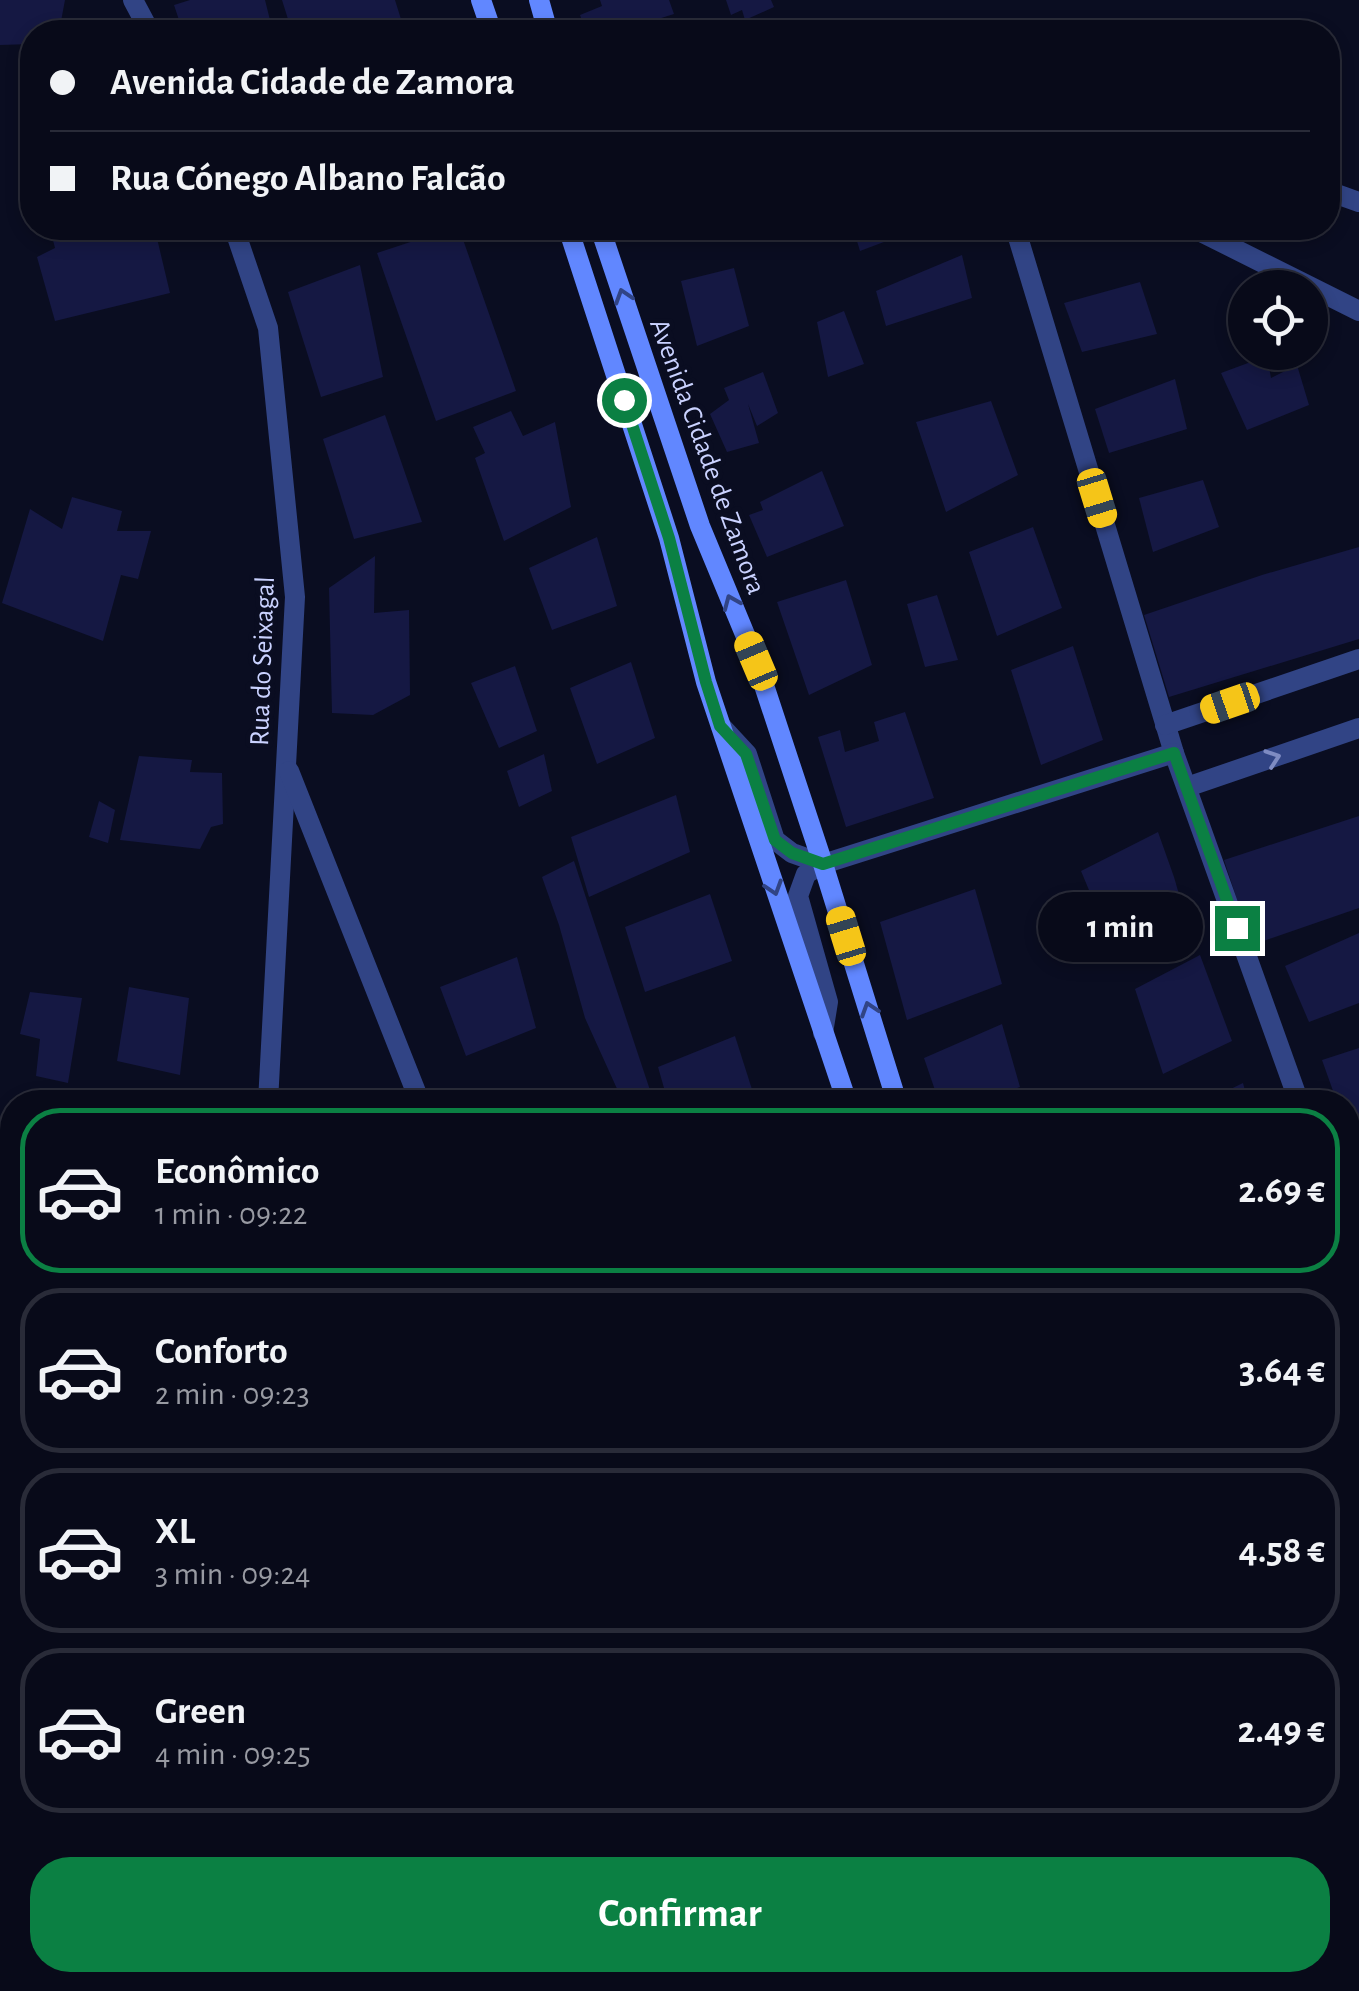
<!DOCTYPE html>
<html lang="pt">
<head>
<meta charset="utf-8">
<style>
	:root { --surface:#080a19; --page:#111322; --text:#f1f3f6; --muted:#989aa2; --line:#292b38; --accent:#0b8043 }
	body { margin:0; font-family:"Alegreya Sans",sans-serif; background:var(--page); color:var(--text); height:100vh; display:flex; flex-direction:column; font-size:38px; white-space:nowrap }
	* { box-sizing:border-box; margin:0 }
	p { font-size:32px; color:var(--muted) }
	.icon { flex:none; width:55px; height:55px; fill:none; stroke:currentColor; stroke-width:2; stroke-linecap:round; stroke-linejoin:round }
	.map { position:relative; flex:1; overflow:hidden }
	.drawer { position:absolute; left:0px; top:1090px; width:1360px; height:902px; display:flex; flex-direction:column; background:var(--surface); border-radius:40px 40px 0 0; box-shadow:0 5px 15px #0003,0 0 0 2px var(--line) }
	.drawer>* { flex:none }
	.hud { position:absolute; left:20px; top:20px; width:1320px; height:220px; border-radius:40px; box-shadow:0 5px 15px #0003,0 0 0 2px var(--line); display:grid; align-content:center; height:220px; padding:0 30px; background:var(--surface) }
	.buttons { position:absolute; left:1228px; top:270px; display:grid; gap:20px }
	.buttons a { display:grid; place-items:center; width:100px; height:100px; border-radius:50%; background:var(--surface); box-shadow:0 5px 15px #0003,0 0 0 2px var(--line); font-size:50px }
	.end { position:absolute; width:45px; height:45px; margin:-22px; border:12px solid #0b8043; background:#fff; box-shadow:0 0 0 5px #fff }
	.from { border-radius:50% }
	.bubble { position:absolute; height:70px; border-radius:35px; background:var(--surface); box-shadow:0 5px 15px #0003,0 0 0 2px var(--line); font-size:32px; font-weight:700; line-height:70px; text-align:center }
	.car { position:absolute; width:30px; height:60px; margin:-30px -15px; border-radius:12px; box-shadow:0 0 8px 2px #0007; background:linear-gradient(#f5c518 24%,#345 0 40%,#f5c518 0 76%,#345 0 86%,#f5c518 0) }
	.hud b { display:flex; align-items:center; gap:35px; height:95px; font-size:38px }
	.hud b+b { border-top:2px solid var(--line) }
	.hud i { width:25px; height:25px; background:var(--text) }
	ul { padding:18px 0 0; list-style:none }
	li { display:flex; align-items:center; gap:30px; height:165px; margin:0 20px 15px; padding:0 10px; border:5px solid var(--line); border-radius:40px }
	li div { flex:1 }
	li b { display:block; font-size:38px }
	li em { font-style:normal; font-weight:700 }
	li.selected { border-color:var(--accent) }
	li>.icon { width:90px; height:90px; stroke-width:1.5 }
	.button { display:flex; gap:20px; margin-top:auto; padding:20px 30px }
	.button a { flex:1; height:115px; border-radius:40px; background:var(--accent); color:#fff; font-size:40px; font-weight:700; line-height:115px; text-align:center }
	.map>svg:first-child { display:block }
</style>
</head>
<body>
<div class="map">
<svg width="1359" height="1991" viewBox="0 0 1359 1991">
	<rect width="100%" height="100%" fill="#0a0d21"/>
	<!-- building -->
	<g fill="#151843">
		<polygon points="0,0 65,0 59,32 32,32 32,44 0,45"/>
		<polygon points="190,0 265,0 273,32 183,32 174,5"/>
		<polygon points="282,0 395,0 405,32 292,32"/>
		<polygon points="600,0 669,0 674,14 617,32 586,32 580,15 602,6"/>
		<polygon points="726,0 771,0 774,7 745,20 742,10 731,15"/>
		<polygon points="50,228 135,228 138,238 155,230 170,293 55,321 37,257 55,248"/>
		<polygon points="453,228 459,228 516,391 436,421 377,253"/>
		<polygon points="853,228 921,228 860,251"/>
		<polygon points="962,255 972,298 886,326 876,291"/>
		<polygon points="360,265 383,377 321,397 288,292"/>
		<polygon points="734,268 749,326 697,346 681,281"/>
		<polygon points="1140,282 1157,334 1082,352 1064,303"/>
		<polygon points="844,311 864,364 828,377 817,322"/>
		<polygon points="1267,356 1271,378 1297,365 1309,405 1247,430 1221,373"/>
		<polygon points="763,372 778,413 757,426 748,404 759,443 727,452 710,414 729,400 724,388"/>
		<polygon points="1175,379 1187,429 1109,453 1095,409"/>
		<polygon points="991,401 1018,475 946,512 916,422"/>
		<polygon points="511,411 523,436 555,422 571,507 504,541 475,458 485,453 473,427"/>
		<polygon points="385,415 422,522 354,539 323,439"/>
		<polygon points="822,471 844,526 767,557 749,515 763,510 760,502"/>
		<polygon points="1203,480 1219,527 1153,552 1139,498"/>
		<polygon points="72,497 122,511 117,531 151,531 138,579 121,575 103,641 2,603 30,509 62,529"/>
		<polygon points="1033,527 1062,608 997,636 969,552"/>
		<polygon points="597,537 617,606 552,630 529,568"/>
		<polygon points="1359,547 1359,639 1169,697 1144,615 1262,575"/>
		<polygon points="375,556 374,613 409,610 410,695 373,715 332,713 329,588"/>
		<polygon points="846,580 872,665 809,695 777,602"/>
		<polygon points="937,595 958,660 925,667 907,604"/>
		<polygon points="1073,646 1103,740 1041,765 1011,670"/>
		<polygon points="631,662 655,738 597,764 570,688"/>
		<polygon points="515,666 537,731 499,748 471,683"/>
		<polygon points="905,712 934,798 846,827 818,737 840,730 845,752 879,741 874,722"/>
		<polygon points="544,754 552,791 519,807 507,771"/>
		<polygon points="139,756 192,760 190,772 222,773 223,824 211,827 200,849 120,840"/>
		<polygon points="676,795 690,852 589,897 571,837"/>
		<polygon points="99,801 115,810 108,843 89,837"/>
		<polygon points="1359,816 1359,908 1252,945 1224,860"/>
		<polygon points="1158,832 1174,877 1187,922 1117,955 1103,912 1099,914 1081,871"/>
		<polygon points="574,861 591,913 654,1102 623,1102 585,1018 559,925 542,877"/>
		<polygon points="975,889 1002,984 907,1020 880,922"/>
		<polygon points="710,894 732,961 645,992 625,927"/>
		<polygon points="1359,933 1359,1003 1309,1022 1285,966"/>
		<polygon points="1200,955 1232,1041 1163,1074 1135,989"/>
		<polygon points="517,957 536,1028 466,1056 440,987"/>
		<polygon points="129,987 189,998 180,1075 117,1061"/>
		<polygon points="30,992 82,998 68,1083 36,1076 40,1039 20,1034"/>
		<polygon points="1002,1024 1020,1087 981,1102 939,1102 924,1058"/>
		<polygon points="735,1036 756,1102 668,1102 658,1067"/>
		<polygon points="1359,1048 1359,1120 1348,1123 1348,1102 1337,1102 1322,1060"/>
		<polygon points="1243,1083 1248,1102 1204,1102"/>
	</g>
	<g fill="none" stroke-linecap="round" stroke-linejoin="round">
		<!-- street -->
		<g stroke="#314485" stroke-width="20">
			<polyline points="133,0 150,32"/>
			<polyline points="1328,191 1359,202"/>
			<polyline points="234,228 268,328 295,597 268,1102"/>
			<polyline points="1193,228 1359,311"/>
			<polyline points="1017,234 1174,753 1299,1102"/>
			<polyline points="1165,725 1359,659"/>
			<polyline points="721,726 747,754 775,840 792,853 823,864"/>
			<polyline points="289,771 420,1102"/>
			<polyline points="1187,787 1359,728"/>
			<polyline points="823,1033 828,1002 798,896 806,874 823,864 1174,753"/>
			<polyline points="1348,1236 1359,1268"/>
			<polyline points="0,1698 12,1699"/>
			<polyline points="248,1980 249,1991"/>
			<polyline points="1011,1980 1036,1991"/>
		</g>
		<!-- secondary -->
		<g stroke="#6187ff" stroke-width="20">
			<polyline points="481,0 492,32"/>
			<polyline points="539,0 548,32"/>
			<polyline points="568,228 669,538 706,682 847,1102"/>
			<polyline points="600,228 700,526 756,661 823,864 897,1102"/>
			<polyline points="1148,1980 1151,1991"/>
			<polyline points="1193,1980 1197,1991"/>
		</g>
	</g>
	<!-- one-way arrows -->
	<defs><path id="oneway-chevron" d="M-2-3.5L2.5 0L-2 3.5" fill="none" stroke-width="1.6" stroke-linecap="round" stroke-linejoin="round" transform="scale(2.5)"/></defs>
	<g stroke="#314485">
		<use href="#oneway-chevron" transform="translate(623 296) rotate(-108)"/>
		<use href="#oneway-chevron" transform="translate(731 602) rotate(-113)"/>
		<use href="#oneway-chevron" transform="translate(774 888) rotate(72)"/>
		<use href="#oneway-chevron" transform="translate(869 1009) rotate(-108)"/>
	</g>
	<use stroke="#7e8bc2" href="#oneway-chevron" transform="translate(1273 758) rotate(-19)"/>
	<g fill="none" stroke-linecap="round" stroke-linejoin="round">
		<!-- route -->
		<polyline stroke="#0b8043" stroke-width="12" points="624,400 669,538 706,682 720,726 746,754 775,840 792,853 823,864 1174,753 1237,928"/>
	</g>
	<g text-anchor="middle" stroke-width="10" stroke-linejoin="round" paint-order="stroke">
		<!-- street labels -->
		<g font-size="28" fill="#cad2ff" stroke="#0a0d21">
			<text transform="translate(709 456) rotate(70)" y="10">Avenida Cidade de Zamora</text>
			<text transform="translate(261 661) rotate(-88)" y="10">Rua do Seixagal</text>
		</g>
	</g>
</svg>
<div class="buttons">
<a><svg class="icon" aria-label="locate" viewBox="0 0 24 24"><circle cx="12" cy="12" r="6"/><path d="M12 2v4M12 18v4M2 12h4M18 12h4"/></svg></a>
</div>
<i class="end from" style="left:624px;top:400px"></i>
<i class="end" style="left:1237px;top:928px"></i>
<div class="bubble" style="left:1038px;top:892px;width:165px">1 min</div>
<i class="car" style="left:1097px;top:498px;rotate:163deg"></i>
<i class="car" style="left:756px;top:661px;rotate:337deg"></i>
<i class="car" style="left:1230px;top:703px;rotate:251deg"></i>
<i class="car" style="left:846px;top:936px;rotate:343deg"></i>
<div class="hud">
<b><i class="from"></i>Avenida Cidade de Zamora</b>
<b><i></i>Rua Cónego Albano Falcão</b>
</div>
<section class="drawer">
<ul>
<li class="selected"><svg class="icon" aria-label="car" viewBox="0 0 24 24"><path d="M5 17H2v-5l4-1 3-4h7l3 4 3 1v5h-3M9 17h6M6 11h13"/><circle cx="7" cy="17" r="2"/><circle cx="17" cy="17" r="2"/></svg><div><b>Econômico</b><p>1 min · 09:22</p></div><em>2.69 €</em></li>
<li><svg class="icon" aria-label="car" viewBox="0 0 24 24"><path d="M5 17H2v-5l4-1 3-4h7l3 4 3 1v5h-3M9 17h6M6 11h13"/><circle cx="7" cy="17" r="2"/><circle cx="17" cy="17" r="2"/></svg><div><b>Conforto</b><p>2 min · 09:23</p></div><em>3.64 €</em></li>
<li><svg class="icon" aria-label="car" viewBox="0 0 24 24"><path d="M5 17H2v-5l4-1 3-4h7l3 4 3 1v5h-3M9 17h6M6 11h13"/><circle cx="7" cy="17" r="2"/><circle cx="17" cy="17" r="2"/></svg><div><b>XL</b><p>3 min · 09:24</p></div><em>4.58 €</em></li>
<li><svg class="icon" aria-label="car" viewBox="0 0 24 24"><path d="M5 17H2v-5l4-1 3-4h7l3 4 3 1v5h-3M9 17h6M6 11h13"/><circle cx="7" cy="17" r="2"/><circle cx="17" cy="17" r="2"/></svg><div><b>Green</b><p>4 min · 09:25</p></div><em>2.49 €</em></li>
</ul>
<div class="button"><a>Confirmar</a></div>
</section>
</div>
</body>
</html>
